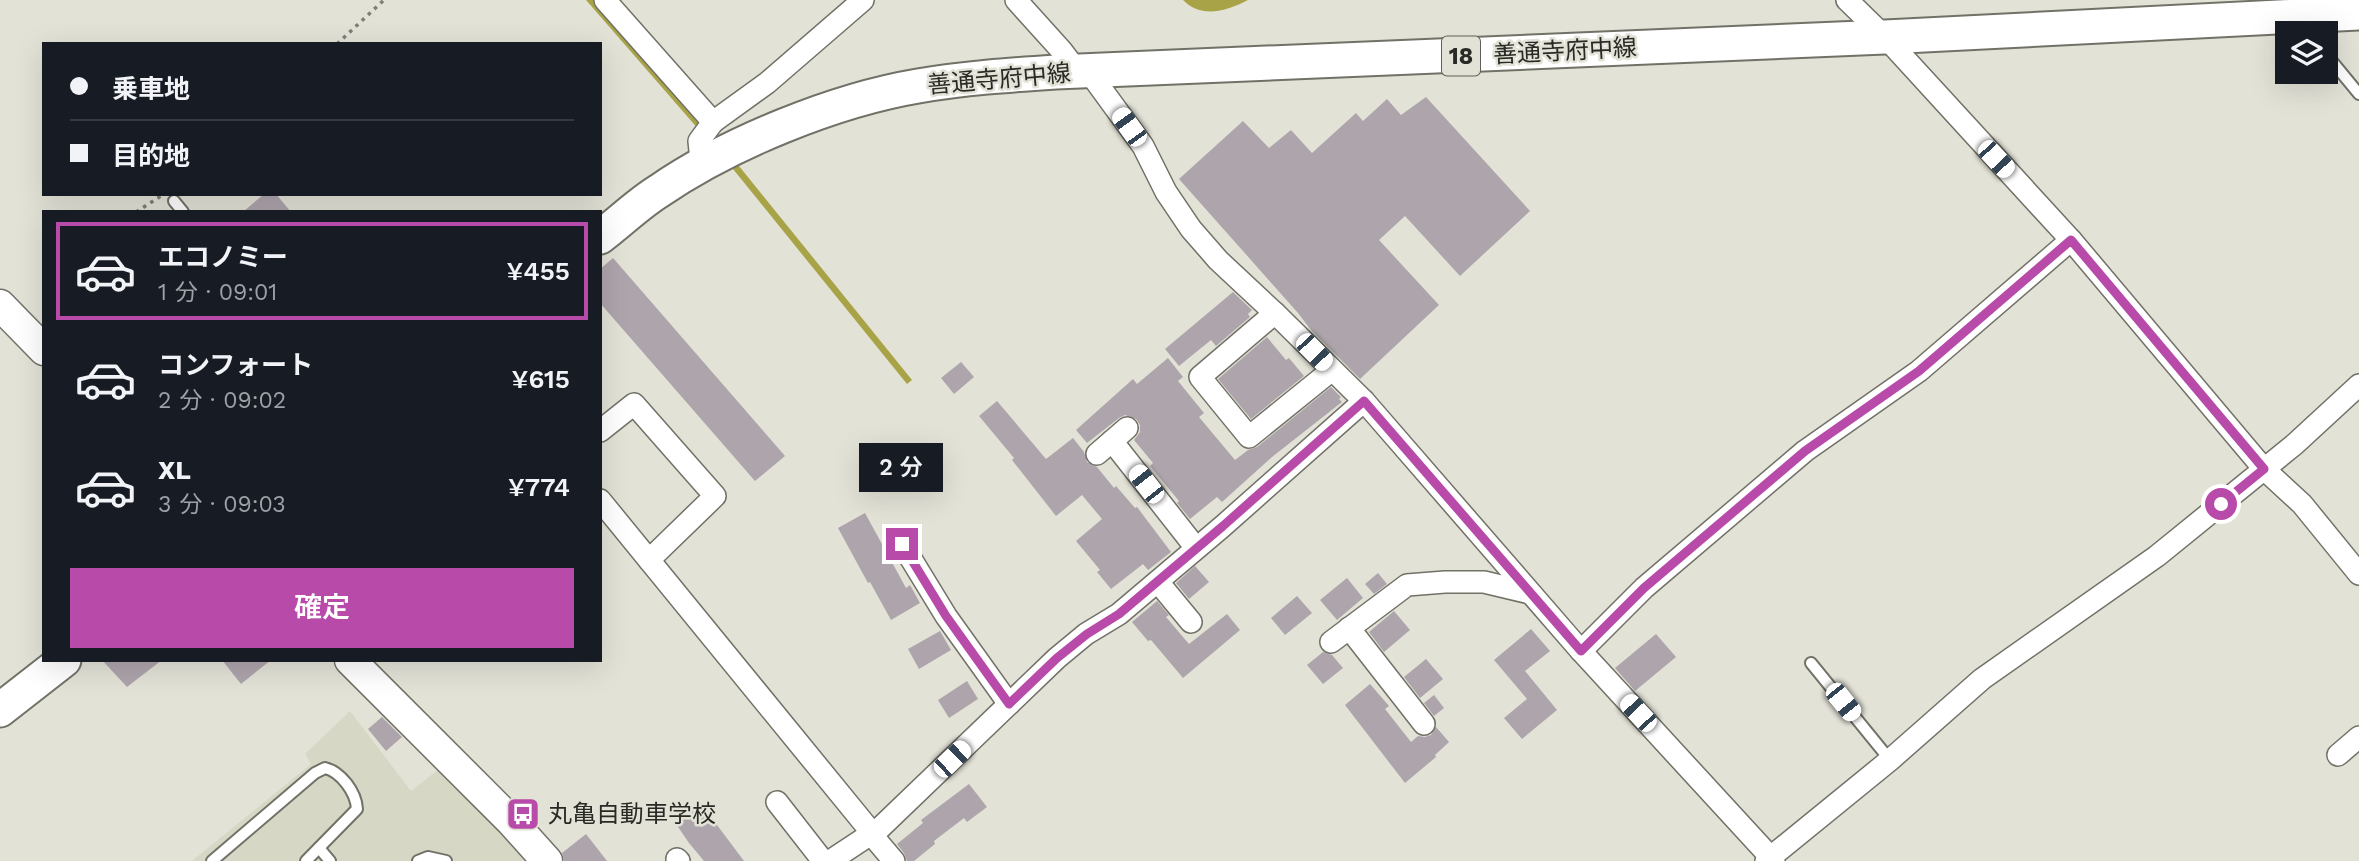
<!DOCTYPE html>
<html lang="ja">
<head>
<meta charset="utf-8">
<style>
	:root { --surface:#171b24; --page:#20242c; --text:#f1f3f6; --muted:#9ea1a6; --line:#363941; --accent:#b84ba9 }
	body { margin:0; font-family:"Work Sans","Noto Sans JP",sans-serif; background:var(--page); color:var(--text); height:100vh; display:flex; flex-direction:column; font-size:26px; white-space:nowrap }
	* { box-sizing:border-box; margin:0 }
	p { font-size:23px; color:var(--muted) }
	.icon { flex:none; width:38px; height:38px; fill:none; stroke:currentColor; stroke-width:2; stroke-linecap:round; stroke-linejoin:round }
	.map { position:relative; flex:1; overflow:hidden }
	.side { position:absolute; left:42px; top:210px; width:560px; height:452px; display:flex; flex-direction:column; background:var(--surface); border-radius:0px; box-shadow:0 7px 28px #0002 }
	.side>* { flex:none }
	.banner { position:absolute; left:42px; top:42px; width:560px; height:154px; border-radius:0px; box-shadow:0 7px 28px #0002; display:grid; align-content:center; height:154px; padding:0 28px; background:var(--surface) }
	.buttons { position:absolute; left:2275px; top:21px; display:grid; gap:14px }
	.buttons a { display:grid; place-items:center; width:63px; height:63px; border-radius:0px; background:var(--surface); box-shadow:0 7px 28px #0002; font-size:35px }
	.end { position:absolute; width:32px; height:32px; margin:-16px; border:9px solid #b84ba9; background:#fff; box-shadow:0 0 0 4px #fff }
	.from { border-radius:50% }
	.bubble { position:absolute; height:49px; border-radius:0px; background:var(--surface); box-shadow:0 7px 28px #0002; font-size:23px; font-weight:600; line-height:49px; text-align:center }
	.car { position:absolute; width:21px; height:42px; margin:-21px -10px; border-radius:9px; box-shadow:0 0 5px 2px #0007; background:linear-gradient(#fff 24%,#345 0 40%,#fff 0 76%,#345 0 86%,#fff 0) }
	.banner b { display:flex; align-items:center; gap:24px; height:66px; font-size:26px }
	.banner b+b { border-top:2px solid var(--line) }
	.banner i { width:18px; height:18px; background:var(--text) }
	ul { padding:12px 0 0; list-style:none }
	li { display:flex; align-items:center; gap:21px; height:98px; margin:0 14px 10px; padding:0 14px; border:4px solid transparent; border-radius:0px }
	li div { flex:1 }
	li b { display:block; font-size:26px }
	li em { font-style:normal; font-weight:600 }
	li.current { border-color:var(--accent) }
	li>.icon { width:63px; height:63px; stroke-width:1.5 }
	.cta { display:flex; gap:14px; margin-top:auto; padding:14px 28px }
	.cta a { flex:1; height:80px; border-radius:0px; background:var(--accent); color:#fff; font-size:28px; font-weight:600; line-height:80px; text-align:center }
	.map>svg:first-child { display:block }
</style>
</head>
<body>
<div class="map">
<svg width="2359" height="861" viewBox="0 0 2359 861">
	<rect width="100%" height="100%" fill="#e2e2d7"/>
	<!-- built -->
	<polygon fill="#d7d7c5" points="350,711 411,791 439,769 528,861 192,861 311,764 305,754"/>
	<!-- water -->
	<g fill="#a8a346">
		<polygon points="586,0 594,0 739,166 912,380 907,384 733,169"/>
		<path d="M1183,0H1248C1227,11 1201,19 1183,0Z"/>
	</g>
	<!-- building -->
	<g fill="#aea5ac">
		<polygon points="1426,97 1530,211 1460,276 1405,216 1379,240 1439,305 1360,379 1311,330 1298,313 1179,179 1243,121 1269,148 1291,130 1312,153 1356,113 1363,121 1387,99 1401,115"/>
		<polygon points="264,194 276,194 291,212 243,212"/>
		<polygon points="613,258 785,456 755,481 600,303 600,269"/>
		<polygon points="1233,292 1252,310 1248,314 1250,317 1216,346 1211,340 1179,366 1165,349"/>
		<polygon points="1267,337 1286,360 1289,358 1304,376 1251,419 1218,379"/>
		<polygon points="1168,358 1183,377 1178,381 1204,413 1199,417 1235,460 1248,450 1257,447 1331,387 1341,397 1339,399 1342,402 1272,457 1222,502 1217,497 1190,519 1177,503 1179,501 1150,466 1153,463 1134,440 1140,432 1140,425 1136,419 1125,415 1119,418 1087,443 1076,430 1133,379 1137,384"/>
		<polygon points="961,362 974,377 954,394 941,378"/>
		<polygon points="997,401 1046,459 1073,438 1084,452 1087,462 1097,467 1114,488 1116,486 1135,508 1137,507 1171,552 1148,570 1143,564 1111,589 1097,572 1100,570 1076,541 1102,519 1082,495 1056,516 1012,460 1014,458 979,416"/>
		<polygon points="865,513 906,588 910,585 920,603 891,620 870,582 868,583 838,528"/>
		<polygon points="1195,566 1209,582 1189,599 1176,583"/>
		<polygon points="1378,573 1387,584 1374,594 1365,584"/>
		<polygon points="1347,578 1363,598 1337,620 1320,600"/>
		<polygon points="1297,596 1312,613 1285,635 1271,618"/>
		<polygon points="1157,601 1169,615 1166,617 1189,644 1227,614 1240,630 1183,678 1151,640 1148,641 1132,622"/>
		<polygon points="1394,611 1410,630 1384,652 1369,632"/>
		<polygon points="1531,629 1550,651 1525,671 1557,710 1522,739 1504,718 1527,699 1494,660"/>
		<polygon points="940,631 951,650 919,669 908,649"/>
		<polygon points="1656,634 1676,657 1635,691 1615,668"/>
		<polygon points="1323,652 1332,655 1343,668 1323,684 1307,665"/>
		<polygon points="1426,659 1443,679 1420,698 1404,677"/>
		<polygon points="102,660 162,660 127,687"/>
		<polygon points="222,660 271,660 241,684"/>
		<polygon points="967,681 978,699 949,718 938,700"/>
		<polygon points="1370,684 1389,706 1385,709 1411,742 1418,736 1425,737 1431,735 1436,727 1449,742 1435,755 1436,757 1405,783 1345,705"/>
		<polygon points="1434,695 1444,708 1434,716 1424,703"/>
		<polygon points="382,717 402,737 386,751 368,729"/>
		<polygon points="969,784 987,807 967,822 964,818 934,841 935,844 914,861 907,861 904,853 897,844 923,823 921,820"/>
		<polygon points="699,801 744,861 704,861 689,843 674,821"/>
		<polygon points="586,834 607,861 564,861 562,853"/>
	</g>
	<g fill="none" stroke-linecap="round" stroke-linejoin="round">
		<defs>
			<g id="lane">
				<polyline points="2326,54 2359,94"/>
				<polyline points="174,201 183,212"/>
				<polyline points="1811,663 1890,760"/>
				<polyline points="319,848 330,861"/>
				<path d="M212,861L315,773L325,768C341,772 356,792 357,809L306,861"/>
				<polyline points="418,861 428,857 446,861"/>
			</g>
			<g id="street">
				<polyline points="605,0 713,122 699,141 700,151 706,163"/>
				<polyline points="1016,0 1062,51 1078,72"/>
				<polyline points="1847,0 1885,37 2071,240 2264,469 2302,504 2359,574"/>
				<polyline points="1089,72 1143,146 1166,192 1191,229 1218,260 1279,317 1364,401 1581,651 1774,861"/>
				<polyline points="713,122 767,83 863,0"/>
				<polyline points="1275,313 1200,377 1249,437 1332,370"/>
				<polyline points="600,431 634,404 715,496 649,560"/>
				<polyline points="1112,441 1196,548"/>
				<polyline points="1097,454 1127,428"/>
				<polyline points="600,500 872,833"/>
				<polyline points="902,544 946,616 1009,704"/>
				<polyline points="1158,582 1191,622"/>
				<polyline points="1349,628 1424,724"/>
				<polyline points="1331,642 1407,585 1445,582 1484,582 1530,593"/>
				<polyline points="1581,651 1644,588 1805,451 1919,371 2071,240"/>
				<polyline points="2338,755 2359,737"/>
				<polyline points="777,802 823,861"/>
				<polyline points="871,834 894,861"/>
				<polyline points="677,859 679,861"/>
				<polyline points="830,861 880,828 1057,658 1086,634 1119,614 1223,526 1364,401"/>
				<polyline points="1766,861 1890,760 1982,679 2157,556 2295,444 2359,385"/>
			</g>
			<g id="secondary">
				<polyline points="0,305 44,350"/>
				<polyline points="350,660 511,821 547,861"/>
			</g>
			<g id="primary">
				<path d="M600,237C620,222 638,204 659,191C729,143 835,100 918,86C964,78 1010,75 1056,72L1885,37L2359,13"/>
				<polyline points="0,710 64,660"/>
			</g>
		</defs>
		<!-- lane casing -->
		<use href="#lane" stroke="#717167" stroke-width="14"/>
		<!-- street casing -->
		<use href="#street" stroke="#717167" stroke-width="24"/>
		<!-- secondary casing -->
		<use href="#secondary" stroke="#717167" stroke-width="33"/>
		<!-- primary casing -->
		<use href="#primary" stroke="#717167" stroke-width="37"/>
		<!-- path -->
		<g stroke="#7f7f78" stroke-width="3.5" stroke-dasharray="3.5 5" stroke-linecap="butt">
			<polyline points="337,44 384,0"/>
			<polyline points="136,212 161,196"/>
		</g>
		<!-- lane -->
		<use href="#lane" stroke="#fff" stroke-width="10"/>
		<!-- street -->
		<use href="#street" stroke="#fff" stroke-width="21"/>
		<!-- secondary -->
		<use href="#secondary" stroke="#fff" stroke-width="30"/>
		<!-- primary -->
		<use href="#primary" stroke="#fff" stroke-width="33"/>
	</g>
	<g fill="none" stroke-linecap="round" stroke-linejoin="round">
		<!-- route -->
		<polyline stroke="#b84ba9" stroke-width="9" points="902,544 946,616 1009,704 1057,658 1087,634 1119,614 1223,526 1364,401 1581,651 1644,588 1805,451 1919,371 2071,240 2264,469 2221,504"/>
	</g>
	<!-- icons -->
	<defs>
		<symbol id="bus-square" viewBox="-11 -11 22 22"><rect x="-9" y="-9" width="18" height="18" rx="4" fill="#b84ba9" stroke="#e2e2d7"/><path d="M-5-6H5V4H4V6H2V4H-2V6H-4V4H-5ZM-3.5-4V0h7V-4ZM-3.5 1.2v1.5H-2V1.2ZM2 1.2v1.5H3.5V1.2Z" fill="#fff"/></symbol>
	</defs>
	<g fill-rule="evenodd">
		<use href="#bus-square" x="504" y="795" width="38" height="38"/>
	</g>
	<g text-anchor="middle" stroke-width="5" stroke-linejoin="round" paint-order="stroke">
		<!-- shield labels -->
		<rect fill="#e2e2d7" stroke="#60605a" stroke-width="2" x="1442" y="36.5" width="38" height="39" rx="5"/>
		<g font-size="23" font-weight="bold" fill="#292925">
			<text x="1461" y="64">18</text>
		</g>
		<!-- street labels -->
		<g font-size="24" fill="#292925" stroke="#e2e2d7">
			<text transform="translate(1565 51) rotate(-3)" y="8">善通寺府中線</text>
			<text transform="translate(999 79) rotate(-5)" y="8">善通寺府中線</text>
		</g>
		<!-- poi labels -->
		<g font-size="24" fill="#292925" stroke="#e2e2d7" text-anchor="start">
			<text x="548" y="822">丸亀自動車学校</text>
		</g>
	</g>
</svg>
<div class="buttons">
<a><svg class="icon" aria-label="layers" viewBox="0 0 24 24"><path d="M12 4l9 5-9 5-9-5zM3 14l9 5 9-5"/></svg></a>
</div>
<i class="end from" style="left:2221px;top:504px"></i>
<i class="end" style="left:902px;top:544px"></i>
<div class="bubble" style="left:859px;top:443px;width:84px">2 分</div>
<i class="car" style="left:1129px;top:127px;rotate:324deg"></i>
<i class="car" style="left:1996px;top:159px;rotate:137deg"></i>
<i class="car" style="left:1314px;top:352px;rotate:136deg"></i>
<i class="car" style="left:1146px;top:484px;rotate:322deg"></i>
<i class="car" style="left:1843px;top:702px;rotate:141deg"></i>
<i class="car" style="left:1638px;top:713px;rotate:317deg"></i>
<i class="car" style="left:952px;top:759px;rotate:46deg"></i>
<div class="banner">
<b><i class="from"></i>乗車地</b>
<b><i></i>目的地</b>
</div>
<section class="side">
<ul>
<li class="current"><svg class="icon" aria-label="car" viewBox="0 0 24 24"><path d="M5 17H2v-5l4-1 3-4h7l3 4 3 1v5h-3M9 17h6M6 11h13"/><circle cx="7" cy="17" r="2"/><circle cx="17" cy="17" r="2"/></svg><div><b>エコノミー</b><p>1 分 · 09:01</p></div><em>¥455</em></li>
<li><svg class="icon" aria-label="car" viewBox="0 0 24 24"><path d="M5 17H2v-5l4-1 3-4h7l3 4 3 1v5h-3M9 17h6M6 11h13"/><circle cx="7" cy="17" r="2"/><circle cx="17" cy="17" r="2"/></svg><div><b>コンフォート</b><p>2 分 · 09:02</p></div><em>¥615</em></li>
<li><svg class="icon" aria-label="car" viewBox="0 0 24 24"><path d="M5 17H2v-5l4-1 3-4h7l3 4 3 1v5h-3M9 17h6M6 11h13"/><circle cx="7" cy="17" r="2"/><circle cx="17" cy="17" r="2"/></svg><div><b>XL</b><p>3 分 · 09:03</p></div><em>¥774</em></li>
</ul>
<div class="cta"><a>確定</a></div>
</section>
</div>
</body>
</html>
